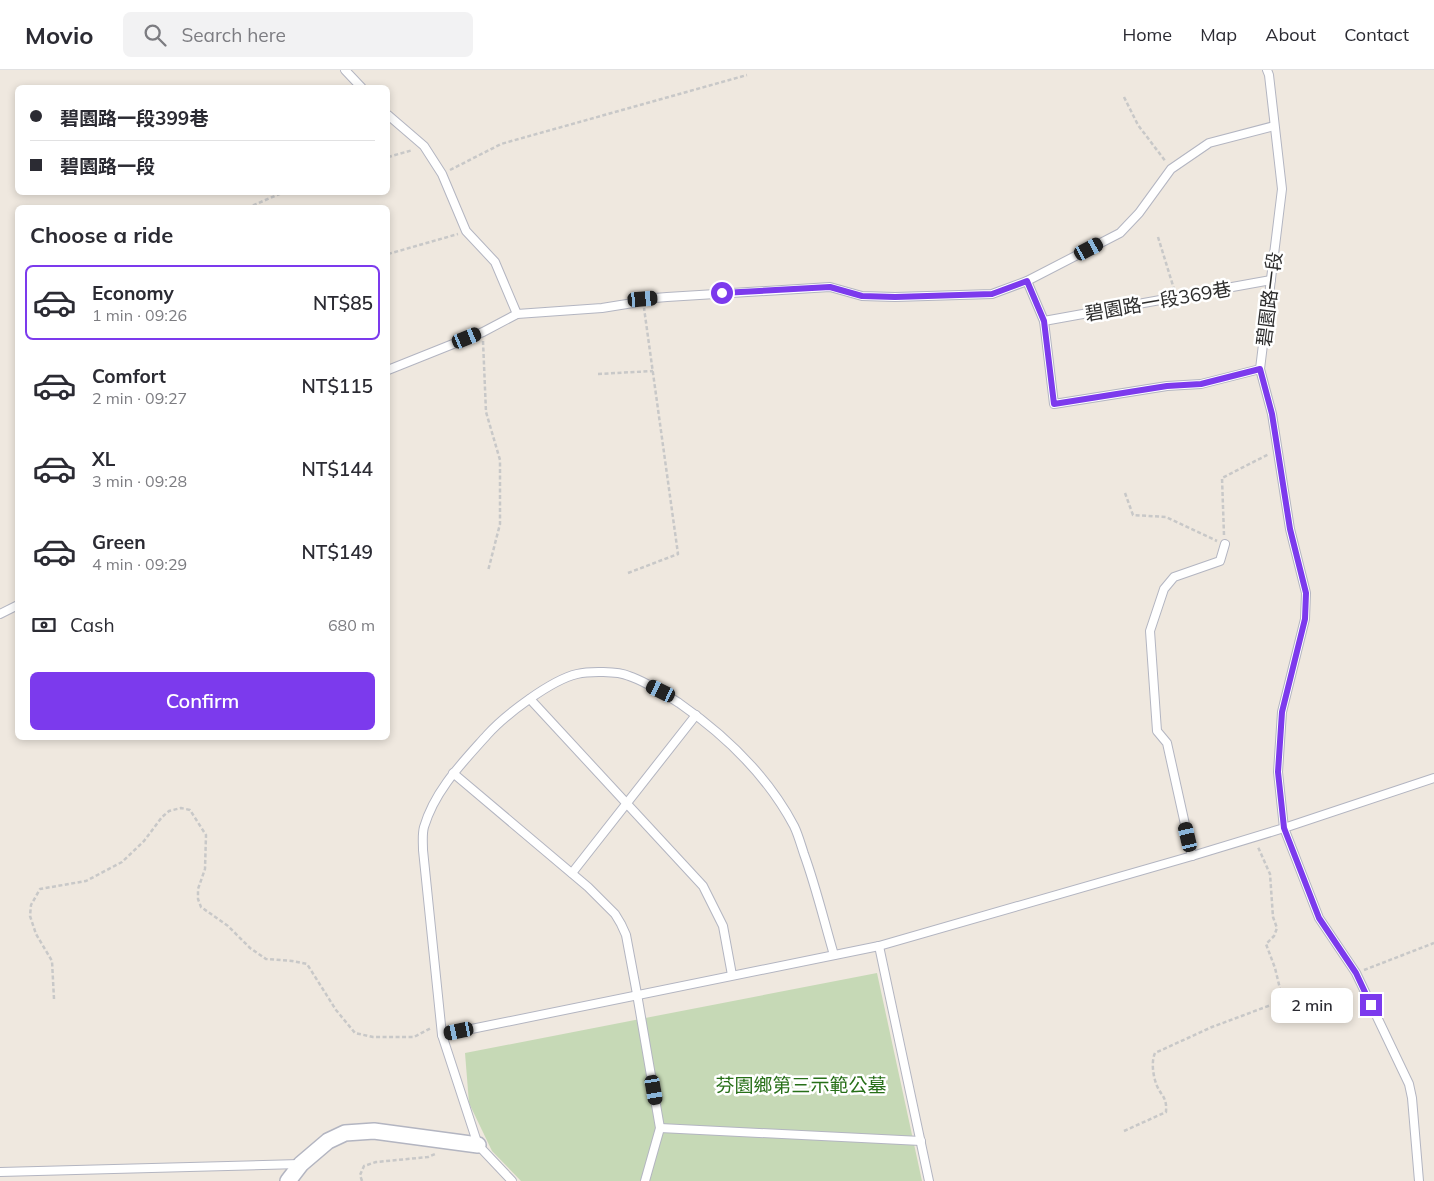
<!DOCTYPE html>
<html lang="en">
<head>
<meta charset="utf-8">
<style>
	:root { --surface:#fff; --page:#f2f2f3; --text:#2b2b33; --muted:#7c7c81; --line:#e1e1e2; --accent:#7c3aed }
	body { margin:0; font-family:Mulish,"Noto Sans TC",sans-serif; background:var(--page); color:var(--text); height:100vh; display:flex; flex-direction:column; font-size:19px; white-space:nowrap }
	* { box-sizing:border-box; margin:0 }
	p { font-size:16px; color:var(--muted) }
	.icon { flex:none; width:28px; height:28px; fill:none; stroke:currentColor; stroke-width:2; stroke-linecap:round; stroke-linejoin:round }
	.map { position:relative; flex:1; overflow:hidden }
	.sheet { position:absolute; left:15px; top:135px; width:375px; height:535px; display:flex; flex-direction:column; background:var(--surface); border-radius:8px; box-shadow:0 2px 8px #0003 }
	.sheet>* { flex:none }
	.top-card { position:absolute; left:15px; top:15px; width:375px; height:110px; border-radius:8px; box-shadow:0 2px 8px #0003; display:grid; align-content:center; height:110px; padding:0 15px; background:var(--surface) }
	.end { position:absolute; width:22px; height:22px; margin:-11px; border:6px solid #7c3aed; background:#fff; box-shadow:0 0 0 2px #fff }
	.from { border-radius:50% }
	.bubble { position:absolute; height:35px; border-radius:8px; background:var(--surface); box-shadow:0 2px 8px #0003; font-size:16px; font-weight:600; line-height:35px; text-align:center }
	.car { position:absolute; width:15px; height:30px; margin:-15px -8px; border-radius:6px; box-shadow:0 0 4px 1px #0007; background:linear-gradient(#222 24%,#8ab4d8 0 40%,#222 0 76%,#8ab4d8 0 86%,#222 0) }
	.top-card b { display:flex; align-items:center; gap:18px; height:48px; font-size:19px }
	.top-card b+b { border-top:1px solid var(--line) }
	.top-card i { width:12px; height:12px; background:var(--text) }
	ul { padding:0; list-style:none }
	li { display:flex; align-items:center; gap:15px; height:75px; margin:0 10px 8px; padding:0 5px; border:2px solid transparent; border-radius:8px }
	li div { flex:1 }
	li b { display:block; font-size:19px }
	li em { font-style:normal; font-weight:600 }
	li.on { border-color:var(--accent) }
	li>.icon { width:45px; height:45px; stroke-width:1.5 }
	h2 { padding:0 15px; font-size:22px; line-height:60px }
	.pay { display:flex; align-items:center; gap:12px; height:55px; padding:0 15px; font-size:19px }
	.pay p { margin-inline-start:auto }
	.button { display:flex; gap:10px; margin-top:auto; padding:10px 15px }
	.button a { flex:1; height:58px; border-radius:8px; background:var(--accent); color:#fff; font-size:20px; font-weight:600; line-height:58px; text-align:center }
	header { display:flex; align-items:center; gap:30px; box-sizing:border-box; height:70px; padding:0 25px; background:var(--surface); border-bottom:1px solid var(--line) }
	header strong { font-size:24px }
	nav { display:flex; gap:28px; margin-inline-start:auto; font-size:18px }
	.search { width:350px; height:45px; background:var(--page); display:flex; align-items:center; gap:12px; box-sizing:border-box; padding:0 18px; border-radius:8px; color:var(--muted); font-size:19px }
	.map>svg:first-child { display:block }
</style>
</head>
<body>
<header>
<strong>Movio</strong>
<div class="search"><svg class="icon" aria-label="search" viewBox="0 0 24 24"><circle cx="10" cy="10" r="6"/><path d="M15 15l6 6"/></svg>Search here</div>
<nav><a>Home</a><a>Map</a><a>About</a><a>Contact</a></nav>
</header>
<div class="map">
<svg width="1434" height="1111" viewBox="0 0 1434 1111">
	<rect width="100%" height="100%" fill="#efe8df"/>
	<!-- cemetery -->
	<polygon fill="#c6d9b6" points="877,903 922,1111 521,1111 492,1081 469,1033 465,983"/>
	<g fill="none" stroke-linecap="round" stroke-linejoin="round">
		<defs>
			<g id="lane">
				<polyline points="345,0 362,18"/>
				<polyline points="1267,0 1269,5 1282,119 1260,299 1272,344 1290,459 1306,523 1305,549 1282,642 1278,702 1284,758 1319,848 1356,903 1409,1014 1412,1028 1419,1111"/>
				<polyline points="388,45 424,76 442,104 466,161 495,192 517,244"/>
				<polyline points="1027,211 1044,251 1054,334 1167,316 1201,314 1260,299"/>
				<polyline points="1044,251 1271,210"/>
				<polyline points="388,300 483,262 517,244 602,238 633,233 643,229 667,227 830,217 862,226 895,227 992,224 1027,211 1120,163 1139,143 1171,99 1209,73 1274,56"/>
				<polyline points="0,544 18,535"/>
				<polyline points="530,629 703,816 723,856 732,905"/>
				<polyline points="453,703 588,817 615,844 621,854 626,865 637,924 660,1058 645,1111"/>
				<polyline points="1192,786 1167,673 1157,661 1150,561 1164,519 1174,507 1220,491 1225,474"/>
				<polyline points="572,803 696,645"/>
				<polyline points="879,876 929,1111"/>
				<polyline points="442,965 879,876 1192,786 1284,758 1434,708"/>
				<polyline points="660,1058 921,1071"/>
				<polyline points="0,1102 300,1094"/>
				<path d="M512,1111L478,1075L442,965L423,780C423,773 422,764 424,757C435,720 462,693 487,665C505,645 551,610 577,604C589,601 618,601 629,606C647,612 663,623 679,633C725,665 767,705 794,756C798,764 801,775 804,784C816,817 824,851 834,885"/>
			</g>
			<polyline id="street" points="288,1111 301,1094 328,1071 345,1063 374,1061 478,1075"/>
		</defs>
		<!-- lane casing -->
		<use href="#lane" stroke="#b3b5c1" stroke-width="10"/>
		<!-- street casing -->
		<use href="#street" stroke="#b3b5c1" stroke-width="18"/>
		<!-- path -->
		<g stroke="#c8c8c8" stroke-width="2.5" stroke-dasharray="4 2.5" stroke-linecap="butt">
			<polyline points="1124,27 1138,55 1166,92"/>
			<polyline points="388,87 413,80"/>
			<polyline points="450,100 501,74 747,5"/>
			<polyline points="247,138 284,122"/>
			<polyline points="1158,167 1174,219"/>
			<polyline points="388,184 458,164"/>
			<polyline points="483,271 486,342 500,390 500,454 488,501"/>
			<polyline points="598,304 653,301"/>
			<polyline points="1125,423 1133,445 1166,447 1217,471"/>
			<polyline points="1224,465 1222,408 1269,384"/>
			<polyline points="628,503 678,484 644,238"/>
			<polyline points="1364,900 1434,873"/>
			<polyline points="54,929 52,891 36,864 30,846 31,835 40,819 86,811 122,792 144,771 162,747 169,741 181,738 190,740 206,765 205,799 198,819 198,829 201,837 228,856 250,878 266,889 292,891 307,894 336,940 355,963 373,967 414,967 431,958"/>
			<path d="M1124,1061L1166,1042C1167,1027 1162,1027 1157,1016C1153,1006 1151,992 1155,983L1212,957L1279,932L1282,927L1275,898L1266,874L1274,866L1277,858L1273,847L1270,804L1258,777"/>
			<polyline points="362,1111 360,1105 364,1096 376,1092 428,1087 435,1084"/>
		</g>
		<!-- lane -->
		<use href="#lane" stroke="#fff" stroke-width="8"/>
		<!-- street -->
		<use href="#street" stroke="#fff" stroke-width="15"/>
	</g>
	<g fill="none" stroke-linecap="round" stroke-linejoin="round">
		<!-- route -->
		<polyline stroke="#7c3aed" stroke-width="6" points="722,223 830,217 862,226 895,227 992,224 1027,211 1044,251 1054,334 1167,316 1201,314 1260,299 1272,344 1290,459 1306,523 1305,549 1282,642 1278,702 1284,758 1319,848 1356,903 1371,935"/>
	</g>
	<g text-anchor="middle" stroke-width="5" stroke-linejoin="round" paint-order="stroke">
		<!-- street labels -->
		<g font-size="19" fill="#2d2d2d" stroke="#fff">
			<text transform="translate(1269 229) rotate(-83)" y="7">碧園路一段</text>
			<text transform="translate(1158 231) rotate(-10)" y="7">碧園路一段369巷</text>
		</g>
		<!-- park labels -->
		<g font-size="19" fill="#276f18" stroke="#fff">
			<text x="801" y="1022">芬園鄉第三示範公墓</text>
		</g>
	</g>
</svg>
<i class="end from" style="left:722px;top:223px"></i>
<i class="end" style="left:1371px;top:935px"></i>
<div class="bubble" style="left:1271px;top:918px;width:82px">2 min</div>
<i class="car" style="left:1089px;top:179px;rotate:62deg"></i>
<i class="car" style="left:643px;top:229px;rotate:85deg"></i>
<i class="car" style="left:467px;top:268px;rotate:68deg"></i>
<i class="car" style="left:661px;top:621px;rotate:296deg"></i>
<i class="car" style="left:1188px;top:767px;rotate:347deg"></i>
<i class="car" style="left:459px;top:961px;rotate:258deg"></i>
<i class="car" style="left:654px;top:1020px;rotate:170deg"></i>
<div class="top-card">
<b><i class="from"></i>碧園路一段399巷</b>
<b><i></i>碧園路一段</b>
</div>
<section class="sheet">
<h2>Choose a ride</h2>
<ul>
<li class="on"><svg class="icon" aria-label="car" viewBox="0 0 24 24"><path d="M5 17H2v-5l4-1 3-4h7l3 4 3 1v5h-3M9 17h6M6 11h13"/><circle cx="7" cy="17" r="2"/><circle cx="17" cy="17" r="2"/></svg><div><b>Economy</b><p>1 min · 09:26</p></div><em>NT$85</em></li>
<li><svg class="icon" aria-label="car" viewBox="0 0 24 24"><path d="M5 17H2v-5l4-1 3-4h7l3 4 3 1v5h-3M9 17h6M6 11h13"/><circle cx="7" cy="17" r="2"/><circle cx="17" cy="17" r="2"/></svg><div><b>Comfort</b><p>2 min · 09:27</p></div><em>NT$115</em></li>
<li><svg class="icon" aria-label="car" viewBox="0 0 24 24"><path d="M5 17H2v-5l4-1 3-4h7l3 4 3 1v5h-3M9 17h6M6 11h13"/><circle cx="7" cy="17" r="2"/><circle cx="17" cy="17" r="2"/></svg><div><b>XL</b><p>3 min · 09:28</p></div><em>NT$144</em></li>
<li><svg class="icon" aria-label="car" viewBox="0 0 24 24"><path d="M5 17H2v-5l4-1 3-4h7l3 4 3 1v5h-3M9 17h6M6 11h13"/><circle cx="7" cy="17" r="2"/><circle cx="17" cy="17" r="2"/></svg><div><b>Green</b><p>4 min · 09:29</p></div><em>NT$149</em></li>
</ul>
<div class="pay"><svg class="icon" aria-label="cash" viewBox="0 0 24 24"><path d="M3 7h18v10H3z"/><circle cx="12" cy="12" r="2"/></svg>Cash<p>680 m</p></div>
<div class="button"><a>Confirm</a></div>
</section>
</div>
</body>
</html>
